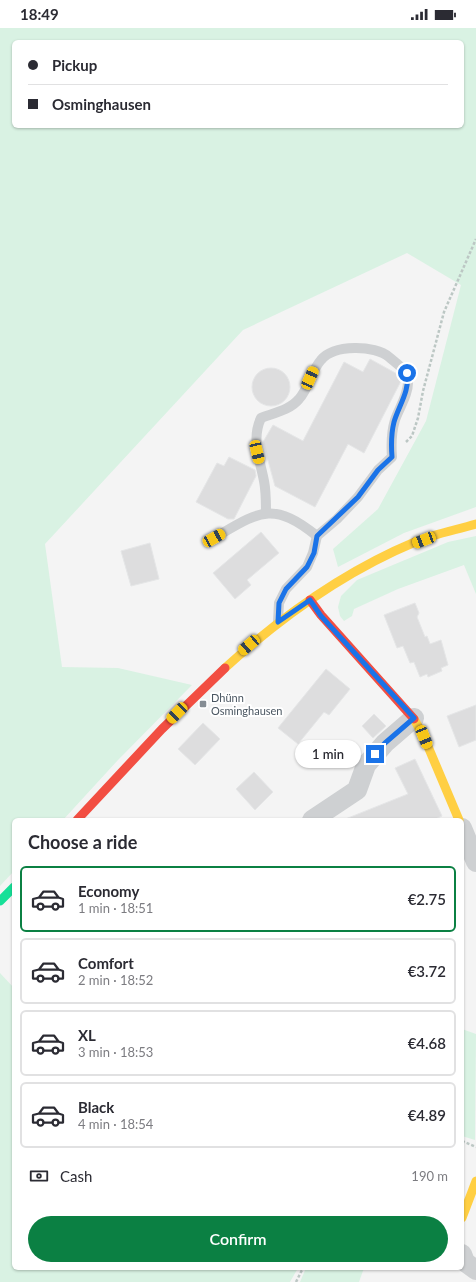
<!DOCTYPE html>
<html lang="en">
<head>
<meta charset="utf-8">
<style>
	:root { --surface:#fff; --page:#f2f2f3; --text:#2b2b33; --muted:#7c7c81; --line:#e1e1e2; --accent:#0b8043 }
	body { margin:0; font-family:Lato,sans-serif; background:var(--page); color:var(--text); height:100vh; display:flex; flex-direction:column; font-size:15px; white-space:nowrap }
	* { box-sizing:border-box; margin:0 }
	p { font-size:13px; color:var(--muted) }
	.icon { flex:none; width:22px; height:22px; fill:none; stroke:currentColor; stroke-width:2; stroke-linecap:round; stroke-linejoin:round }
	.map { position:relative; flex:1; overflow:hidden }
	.drawer { position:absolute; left:12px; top:790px; width:452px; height:452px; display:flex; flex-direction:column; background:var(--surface); border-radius:6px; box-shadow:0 1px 3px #0004 }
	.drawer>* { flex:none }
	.top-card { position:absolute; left:12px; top:12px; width:452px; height:88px; border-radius:6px; box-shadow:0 1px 3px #0004; display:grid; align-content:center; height:88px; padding:0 16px; background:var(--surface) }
	.end { position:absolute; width:18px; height:18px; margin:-9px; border:5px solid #1a73e8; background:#fff; box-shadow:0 0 0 2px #fff }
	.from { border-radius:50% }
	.bubble { position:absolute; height:28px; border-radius:14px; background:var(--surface); box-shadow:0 1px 3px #0004; font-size:13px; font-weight:600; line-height:28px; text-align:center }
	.car { position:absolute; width:12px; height:24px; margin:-12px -6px; border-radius:5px; box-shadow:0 0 3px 1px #0007; background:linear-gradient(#f5c518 24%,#345 0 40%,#f5c518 0 76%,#345 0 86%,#f5c518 0) }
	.top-card b { display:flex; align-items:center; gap:14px; height:38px; font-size:15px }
	.top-card b+b { border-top:1px solid var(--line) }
	.top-card i { width:10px; height:10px; background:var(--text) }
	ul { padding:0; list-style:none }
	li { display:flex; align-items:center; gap:12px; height:66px; margin:0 8px 6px; padding:0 8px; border:2px solid var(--line); border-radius:6px }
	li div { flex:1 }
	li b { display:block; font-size:15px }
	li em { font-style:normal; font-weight:600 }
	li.active { border-color:var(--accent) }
	li>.icon { width:36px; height:36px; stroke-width:1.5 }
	h2 { padding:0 16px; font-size:18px; line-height:48px }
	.pay { display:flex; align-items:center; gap:10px; height:44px; padding:0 16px; font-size:15px }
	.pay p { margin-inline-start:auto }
	.cta { display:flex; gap:8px; margin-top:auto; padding:8px 16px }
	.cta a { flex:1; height:46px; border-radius:24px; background:var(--accent); color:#fff; font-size:16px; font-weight:600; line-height:46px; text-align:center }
	.status { display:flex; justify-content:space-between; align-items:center; height:28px; padding:0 20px; background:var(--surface); direction:ltr }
	.status svg { height:11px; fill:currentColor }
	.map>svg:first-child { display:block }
</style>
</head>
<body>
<div class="status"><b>18:49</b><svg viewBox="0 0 49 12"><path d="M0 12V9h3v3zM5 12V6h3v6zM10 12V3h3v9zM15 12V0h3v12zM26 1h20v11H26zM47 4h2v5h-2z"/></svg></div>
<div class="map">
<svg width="476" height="1254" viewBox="0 0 476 1254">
	<rect width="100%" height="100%" fill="#f4f4f4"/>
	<!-- green -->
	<g fill="#d9f2e3" fill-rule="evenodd">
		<path d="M0,0H476V479L404,505L338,539L333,521L378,481L426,393L461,257L407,225L243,302L45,516L62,639L118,640L192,657L118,732L63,792H14V843L0,858ZM14,14H462V98H14Z"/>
		<polygon points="476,508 476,566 464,537 398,561 354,581 352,588 344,593 340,588 338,579 341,568 357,552 448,514"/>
		<polygon points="0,945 14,960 14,1240 298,1240 290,1254 0,1254"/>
		<polygon points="462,1001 476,1006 475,1112 462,1108"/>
		<polygon points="306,1240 364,1240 359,1254 300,1254"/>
	</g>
	<!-- building -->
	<g fill="#ddddde" stroke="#e5e6e7">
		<polygon points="370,331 399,347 401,353 364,425 348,416 315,479 275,458 263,414 273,397 303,413 344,334 363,344"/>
		<circle cx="271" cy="359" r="19"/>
		<polygon points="229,429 255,442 256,448 234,491 228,491 196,474 217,435 224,438"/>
		<polygon points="261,504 279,525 247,552 251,557 235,571 213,545"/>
		<polygon points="150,515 159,551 131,558 121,523"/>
		<polygon points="415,575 419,585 417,589 425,609 427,608 430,616 441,612 448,637 441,640 442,643 428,649 427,646 420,649 414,634 410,635 403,618 397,620 384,587"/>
		<polygon points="326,641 350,661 329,687 324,684 298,716 278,700"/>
		<polygon points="476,677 476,712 459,719 447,688"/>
		<polygon points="374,686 386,698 373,710 362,698"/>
		<polygon points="203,695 220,711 195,737 178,721"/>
		<polygon points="415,731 442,788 433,792 343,792 408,766 395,740"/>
		<polygon points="254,744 273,764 255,782 236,761"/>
	</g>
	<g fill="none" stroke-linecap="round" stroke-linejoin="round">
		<!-- path -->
		<g stroke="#bcc7c4" stroke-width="2.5" stroke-dasharray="3 2" stroke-linecap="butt">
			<polyline points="406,414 412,408 418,390 423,363 444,284 476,211"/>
			<polyline points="462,1113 476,1119"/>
			<polyline points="296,1254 303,1240"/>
		</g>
		<!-- lane -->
		<g stroke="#ced0d2" stroke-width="10">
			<path d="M266,484C266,474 266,463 264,453C260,432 251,411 261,390C274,385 290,382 299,371C309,360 311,343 321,332C334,316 375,317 389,329C397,336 407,342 408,352C409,366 399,380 395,392C391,405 391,416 392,429L378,442L358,469L337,491L317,508L313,525L307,539L286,561L279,575L278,594"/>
			<path d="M214,510C259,484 272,472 317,508"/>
		</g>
		<!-- street -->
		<g stroke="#ced0d2" stroke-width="20">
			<polyline points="312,792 357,762 366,737 385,715 414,690"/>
			<polyline points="462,800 476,834"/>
			<polyline points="462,1226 465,1234 476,1242"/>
		</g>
		<!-- fast -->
		<polyline stroke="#16e098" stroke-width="9" points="0,873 14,859"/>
		<!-- slow -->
		<g stroke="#ffcf43" stroke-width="9">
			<path d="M225,640C282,588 343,544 415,514C434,506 456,502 476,496"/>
			<polyline points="414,691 424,709 459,792"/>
			<polyline points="462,1190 476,1153"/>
		</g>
		<!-- jam -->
		<g stroke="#f24e42" stroke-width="9">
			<polyline points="310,572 321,587 414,691"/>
			<polyline points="77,792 162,701 225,640"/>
		</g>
	</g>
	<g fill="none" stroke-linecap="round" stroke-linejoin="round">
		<!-- route -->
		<path stroke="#1a73e8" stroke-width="5" d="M375,726L385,715L414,690L321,588L310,572L278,594L279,575L286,561L307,539L314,525L317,508L358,469L378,442L392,429C391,416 391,406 394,394C399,377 410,363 407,345"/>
	</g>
	<!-- markers -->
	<rect fill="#868d94" stroke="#fff" stroke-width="1.5" x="199" y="672" width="8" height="8" rx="2"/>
	<g text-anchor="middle" stroke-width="4" stroke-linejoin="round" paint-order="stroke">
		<!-- poi labels -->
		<g font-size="11" fill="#4a5661" stroke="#fff" text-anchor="start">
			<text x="211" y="674">Dhünn<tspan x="211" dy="13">Osminghausen</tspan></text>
		</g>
	</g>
</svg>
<i class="end from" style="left:407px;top:345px"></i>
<i class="end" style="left:375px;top:726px"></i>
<div class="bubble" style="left:295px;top:712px;width:66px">1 min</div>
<i class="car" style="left:310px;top:350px;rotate:24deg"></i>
<i class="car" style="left:257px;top:424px;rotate:167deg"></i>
<i class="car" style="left:214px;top:510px;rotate:61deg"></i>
<i class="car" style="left:424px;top:512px;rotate:249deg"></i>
<i class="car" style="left:249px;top:617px;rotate:229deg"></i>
<i class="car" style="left:177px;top:685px;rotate:225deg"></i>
<i class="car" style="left:424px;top:709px;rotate:158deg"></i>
<div class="top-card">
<b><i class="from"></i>Pickup</b>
<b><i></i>Osminghausen</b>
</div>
<section class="drawer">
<h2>Choose a ride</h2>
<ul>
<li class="active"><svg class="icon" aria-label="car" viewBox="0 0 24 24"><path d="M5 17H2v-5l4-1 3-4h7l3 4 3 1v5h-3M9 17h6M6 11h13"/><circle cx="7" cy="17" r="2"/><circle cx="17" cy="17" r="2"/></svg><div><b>Economy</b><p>1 min · 18:51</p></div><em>€2.75</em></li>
<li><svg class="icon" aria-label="car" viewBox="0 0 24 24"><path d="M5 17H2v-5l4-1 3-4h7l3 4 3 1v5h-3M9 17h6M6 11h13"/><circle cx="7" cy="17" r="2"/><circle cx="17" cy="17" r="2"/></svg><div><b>Comfort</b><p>2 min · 18:52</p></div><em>€3.72</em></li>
<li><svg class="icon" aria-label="car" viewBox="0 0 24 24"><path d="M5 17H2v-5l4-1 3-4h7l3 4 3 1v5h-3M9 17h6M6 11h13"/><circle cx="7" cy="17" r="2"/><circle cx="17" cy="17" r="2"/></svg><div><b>XL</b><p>3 min · 18:53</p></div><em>€4.68</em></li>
<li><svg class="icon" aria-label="car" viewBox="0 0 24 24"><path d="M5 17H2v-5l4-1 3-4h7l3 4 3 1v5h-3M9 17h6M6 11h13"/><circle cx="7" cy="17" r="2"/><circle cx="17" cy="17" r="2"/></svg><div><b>Black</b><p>4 min · 18:54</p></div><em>€4.89</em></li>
</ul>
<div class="pay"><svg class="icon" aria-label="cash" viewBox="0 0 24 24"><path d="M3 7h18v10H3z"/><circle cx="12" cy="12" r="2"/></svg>Cash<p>190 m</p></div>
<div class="cta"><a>Confirm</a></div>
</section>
</div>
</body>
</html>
